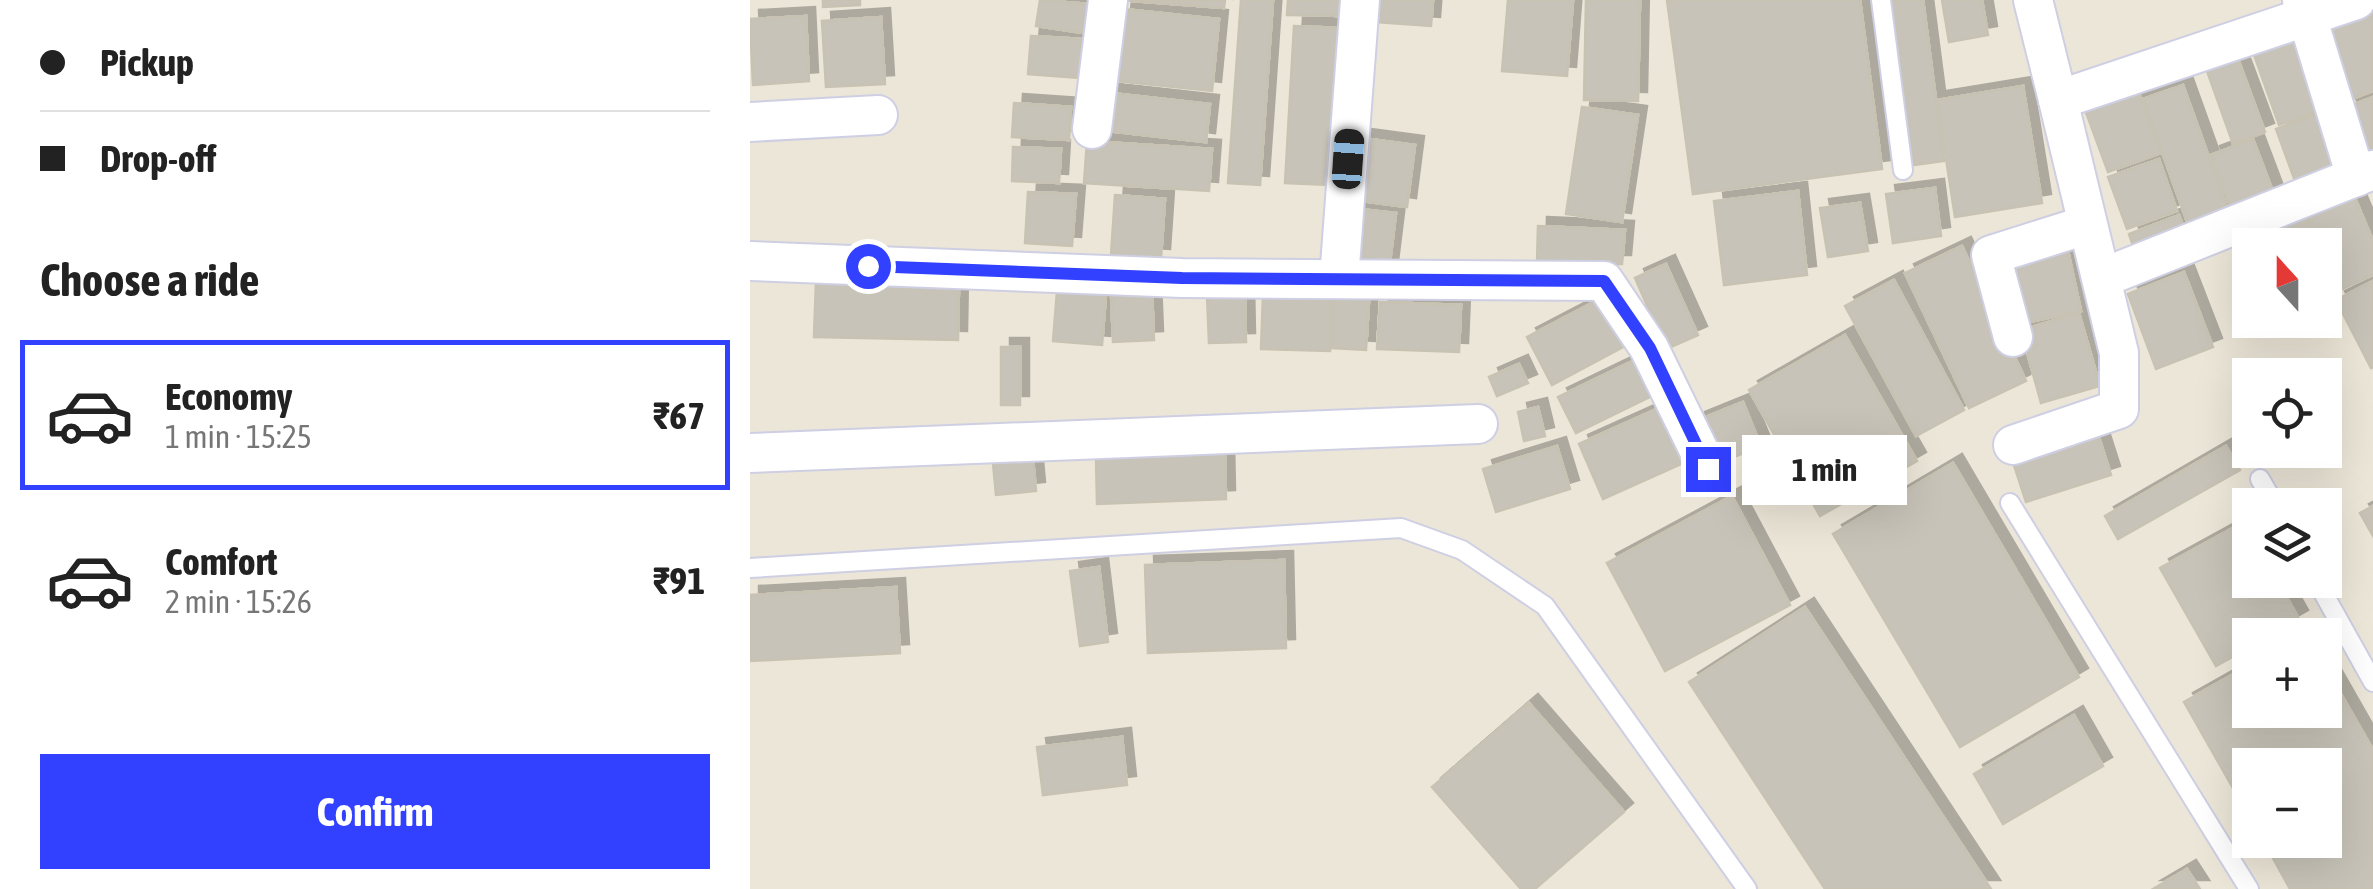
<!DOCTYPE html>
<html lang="en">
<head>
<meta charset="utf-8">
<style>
	:root { --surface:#fff; --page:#f2f2f2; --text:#222; --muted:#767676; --line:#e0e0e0; --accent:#3240ff }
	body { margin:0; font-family:"Asap Condensed",sans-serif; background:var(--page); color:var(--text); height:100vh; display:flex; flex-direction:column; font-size:38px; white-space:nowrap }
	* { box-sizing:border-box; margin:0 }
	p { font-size:32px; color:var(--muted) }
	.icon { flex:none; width:55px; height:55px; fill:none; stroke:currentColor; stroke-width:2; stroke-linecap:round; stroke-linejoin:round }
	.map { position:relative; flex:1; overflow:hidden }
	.sheet { display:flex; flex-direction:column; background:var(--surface); width:750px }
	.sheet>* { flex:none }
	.banner { display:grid; align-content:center; height:220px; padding:0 40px; background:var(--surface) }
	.needle { width:65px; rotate:339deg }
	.fabs { position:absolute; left:1482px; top:228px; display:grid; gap:20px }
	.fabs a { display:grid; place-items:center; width:110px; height:110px; border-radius:0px; background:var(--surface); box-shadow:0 10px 40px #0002; font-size:50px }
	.end { position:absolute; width:45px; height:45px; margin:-22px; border:12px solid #3240ff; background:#fff; box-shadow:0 0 0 5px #fff }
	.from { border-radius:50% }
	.bubble { position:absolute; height:70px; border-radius:0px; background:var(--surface); box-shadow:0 10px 40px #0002; font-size:32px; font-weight:700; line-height:70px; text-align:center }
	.car { position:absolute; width:30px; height:60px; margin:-30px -15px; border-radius:12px; box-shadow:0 0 8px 2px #0007; background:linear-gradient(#222 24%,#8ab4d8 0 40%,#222 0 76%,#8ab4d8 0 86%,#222 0) }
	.banner b { display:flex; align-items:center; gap:35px; height:95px; font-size:38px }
	.banner b+b { border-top:2px solid var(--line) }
	.banner i { width:25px; height:25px; background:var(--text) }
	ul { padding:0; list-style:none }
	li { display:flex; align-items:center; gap:30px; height:150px; margin:0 20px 15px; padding:0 20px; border:5px solid transparent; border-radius:0px }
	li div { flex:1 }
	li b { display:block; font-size:38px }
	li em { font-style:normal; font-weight:700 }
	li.selected { border-color:var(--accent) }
	li>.icon { width:90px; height:90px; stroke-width:1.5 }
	h2 { padding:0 40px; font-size:45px; line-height:120px }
	.button { display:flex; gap:20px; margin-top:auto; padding:20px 40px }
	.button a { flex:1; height:115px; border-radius:0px; background:var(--accent); color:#fff; font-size:40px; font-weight:700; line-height:115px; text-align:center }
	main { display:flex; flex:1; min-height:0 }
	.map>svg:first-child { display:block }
</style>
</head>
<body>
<main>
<section class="sheet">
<div class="banner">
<b><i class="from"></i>Pickup</b>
<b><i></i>Drop-off</b>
</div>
<h2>Choose a ride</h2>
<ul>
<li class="selected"><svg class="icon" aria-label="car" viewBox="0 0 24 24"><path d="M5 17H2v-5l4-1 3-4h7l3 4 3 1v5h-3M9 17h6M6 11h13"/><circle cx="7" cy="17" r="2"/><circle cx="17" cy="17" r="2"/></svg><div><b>Economy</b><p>1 min · 15:25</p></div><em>₹67</em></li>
<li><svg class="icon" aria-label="car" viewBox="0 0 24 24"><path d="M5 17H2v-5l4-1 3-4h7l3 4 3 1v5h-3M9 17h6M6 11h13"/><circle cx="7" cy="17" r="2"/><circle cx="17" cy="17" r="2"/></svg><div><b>Comfort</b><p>2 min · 15:26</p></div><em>₹91</em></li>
</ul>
<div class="button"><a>Confirm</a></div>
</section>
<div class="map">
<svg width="1623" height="889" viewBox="0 0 1623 889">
	<defs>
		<filter id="shadow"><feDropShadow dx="9" dy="-9" stdDeviation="0" flood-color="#0004"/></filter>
	</defs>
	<rect width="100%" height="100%" fill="#ece6d8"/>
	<!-- building -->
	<g fill="#c7c3b8" stroke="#c7c2b2" stroke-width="2.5" filter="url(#shadow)">
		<polygon points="73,0 110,0 110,5 73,7"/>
		<polygon points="290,0 338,4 334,33 286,26"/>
		<polygon points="369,0 475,0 474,8"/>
		<polygon points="491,0 523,0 510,185 478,183"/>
		<polygon points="538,0 598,0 597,16 537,15"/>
		<polygon points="614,0 683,0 681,26 612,21"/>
		<polygon points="758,0 823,0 817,76 752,71"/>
		<polygon points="836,0 890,0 888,101 834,100"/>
		<polygon points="917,0 1110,0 1132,169 943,194"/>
		<polygon points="1134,0 1173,0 1194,161 1156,166"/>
		<polygon points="1192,0 1232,0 1238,35 1199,42"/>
		<polygon points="373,9 469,19 462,91 365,81"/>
		<polygon points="1622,9 1623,91 1594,102 1567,29"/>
		<polygon points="56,16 59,81 3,85 0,19"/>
		<polygon points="131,17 135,84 76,87 72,21"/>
		<polygon points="544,26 589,28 580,185 535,183"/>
		<polygon points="1557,33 1584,106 1529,125 1503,52"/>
		<polygon points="281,36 332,39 329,78 278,74"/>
		<polygon points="1488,59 1515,132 1483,144 1457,71"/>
		<polygon points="1433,85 1480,216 1440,230 1393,99"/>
		<polygon points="1273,86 1292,203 1205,217 1187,100"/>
		<polygon points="1387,88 1411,153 1358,172 1334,107"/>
		<polygon points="352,92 460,104 456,142 348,130"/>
		<polygon points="1623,97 1623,162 1617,164 1597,107"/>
		<polygon points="264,103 321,107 319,140 262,137"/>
		<polygon points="832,107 888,115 872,222 816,214"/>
		<polygon points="1577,111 1600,174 1549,192 1526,129"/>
		<polygon points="612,138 665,145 657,207 604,200"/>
		<polygon points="1503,139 1525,197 1483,213 1461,155"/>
		<polygon points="337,141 462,149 459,191 334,183"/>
		<polygon points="263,147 311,149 309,183 262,181"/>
		<polygon points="1409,159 1427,211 1377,229 1358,177"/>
		<polygon points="1185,188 1191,236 1143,243 1136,194"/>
		<polygon points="1048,191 1057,275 974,285 964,201"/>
		<polygon points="1602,191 1623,241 1623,275 1590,290 1575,245 1571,245 1556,212"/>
		<polygon points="278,192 326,194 322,246 275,243"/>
		<polygon points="365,195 415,199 411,258 361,255"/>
		<polygon points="1110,203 1118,251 1078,257 1070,208"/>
		<polygon points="601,208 646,213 639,270 594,264"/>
		<polygon points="1555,214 1568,245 1520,245 1514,232"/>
		<polygon points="1429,215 1437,236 1386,255 1379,234"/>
		<polygon points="788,226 875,230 872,264 787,264"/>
		<polygon points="1212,246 1276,381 1219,408 1155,273"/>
		<polygon points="1318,251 1331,311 1279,322 1265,263"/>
		<polygon points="916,264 948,335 916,349 885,278"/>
		<polygon points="1434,272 1463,347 1406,369 1378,294"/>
		<polygon points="1144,280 1214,410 1166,436 1095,306"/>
		<polygon points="66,281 209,284 208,340 64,337"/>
		<polygon points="1623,281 1623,367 1621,368 1586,300"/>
		<polygon points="307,291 356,294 352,345 303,341"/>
		<polygon points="402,291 404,340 363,342 361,293"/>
		<polygon points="495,294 496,342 459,343 457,295"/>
		<polygon points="513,295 581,297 580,351 511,349"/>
		<polygon points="584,299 619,301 616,350 582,348"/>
		<polygon points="850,299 875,346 802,385 777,337"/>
		<polygon points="630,302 711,305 709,352 627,349"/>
		<polygon points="1329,313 1350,386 1291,403 1271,330"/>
		<polygon points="1095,335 1167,461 1070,516 999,390"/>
		<rect x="251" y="347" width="19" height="58"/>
		<polygon points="887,359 904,395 826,433 808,397"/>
		<polygon points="769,364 778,383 747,396 739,377"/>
		<polygon points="993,402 1011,446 964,465 946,421"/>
		<polygon points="918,404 942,459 853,499 829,444"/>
		<polygon points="788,407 795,436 774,441 768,412"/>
		<polygon points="1346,428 1361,475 1276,502 1261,456"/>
		<polygon points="807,446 820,489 746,512 733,469"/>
		<polygon points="1476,446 1490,470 1368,539 1355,516"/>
		<polygon points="475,452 476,499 347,504 346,456"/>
		<polygon points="283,459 286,491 246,495 243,463"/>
		<polygon points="1203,463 1329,677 1210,747 1083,534"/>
		<polygon points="982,496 1040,605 915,671 857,563"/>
		<polygon points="1623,506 1623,536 1610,513"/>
		<polygon points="1494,522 1500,533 1500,580 1527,580 1549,619 1521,635 1500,635 1500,647 1466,666 1410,568"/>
		<polygon points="534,560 536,648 398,653 395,565"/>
		<polygon points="349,567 358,642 330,646 320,571"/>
		<polygon points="146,587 150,653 0,661 0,595"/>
		<polygon points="1055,607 1241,889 1075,889 939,682"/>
		<polygon points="1500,665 1500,710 1575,710 1575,666 1623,750 1623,889 1540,889 1513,840 1575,840 1575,765 1500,765 1500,818 1434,702"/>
		<polygon points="779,703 874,812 785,889 771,889 682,787"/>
		<polygon points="1324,715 1353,766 1253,824 1224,774"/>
		<polygon points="372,737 377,785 293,795 287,747"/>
		<polygon points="1437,869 1450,889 1403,889"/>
	</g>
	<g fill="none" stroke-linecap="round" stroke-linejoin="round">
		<defs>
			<g id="lane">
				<polyline points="1131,0 1153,170"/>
				<polyline points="1510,479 1525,505"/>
				<polyline points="1260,503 1499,889"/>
				<polyline points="0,568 651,528 712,550 795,606 997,889"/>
				<polyline points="1566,580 1623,682"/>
			</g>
			<g id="street">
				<polyline points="1283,0 1308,100 1606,0"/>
				<polyline points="1552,0 1606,177"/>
				<polyline points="0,122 128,115"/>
				<polyline points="342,129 358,0"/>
				<polyline points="0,261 432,278 854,281 899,348 958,469"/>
				<polyline points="1352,278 1623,170"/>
				<polyline points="589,279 610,0"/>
				<polyline points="1263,337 1241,255 1336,225"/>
				<polyline points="1263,445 1369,409 1369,353 1308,100"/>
				<polyline points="0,453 728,424"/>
			</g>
		</defs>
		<!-- lane casing -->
		<use href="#lane" stroke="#cecfe3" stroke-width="22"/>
		<!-- street casing -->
		<use href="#street" stroke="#cecfe3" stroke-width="42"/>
		<!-- lane -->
		<use href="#lane" stroke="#fff" stroke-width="18"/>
		<!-- street -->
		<use href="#street" stroke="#fff" stroke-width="38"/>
	</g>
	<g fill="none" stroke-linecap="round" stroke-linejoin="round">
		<!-- route -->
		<polyline stroke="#3240ff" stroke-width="12" points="118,266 432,278 854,281 900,348 958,469"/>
	</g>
</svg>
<div class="fabs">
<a><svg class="needle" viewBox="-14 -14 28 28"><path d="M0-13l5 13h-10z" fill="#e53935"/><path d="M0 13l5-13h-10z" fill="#767676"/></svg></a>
<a><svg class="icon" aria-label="locate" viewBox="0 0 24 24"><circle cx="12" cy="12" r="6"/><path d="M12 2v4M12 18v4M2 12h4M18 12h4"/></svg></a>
<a><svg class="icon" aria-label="layers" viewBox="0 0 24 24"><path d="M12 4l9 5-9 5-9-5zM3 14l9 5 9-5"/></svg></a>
<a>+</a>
<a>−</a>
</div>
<i class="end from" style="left:118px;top:266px"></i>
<i class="end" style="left:958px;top:469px"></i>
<div class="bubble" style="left:992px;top:435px;width:165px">1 min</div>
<i class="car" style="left:598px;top:159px;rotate:4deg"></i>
</div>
</main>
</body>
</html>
